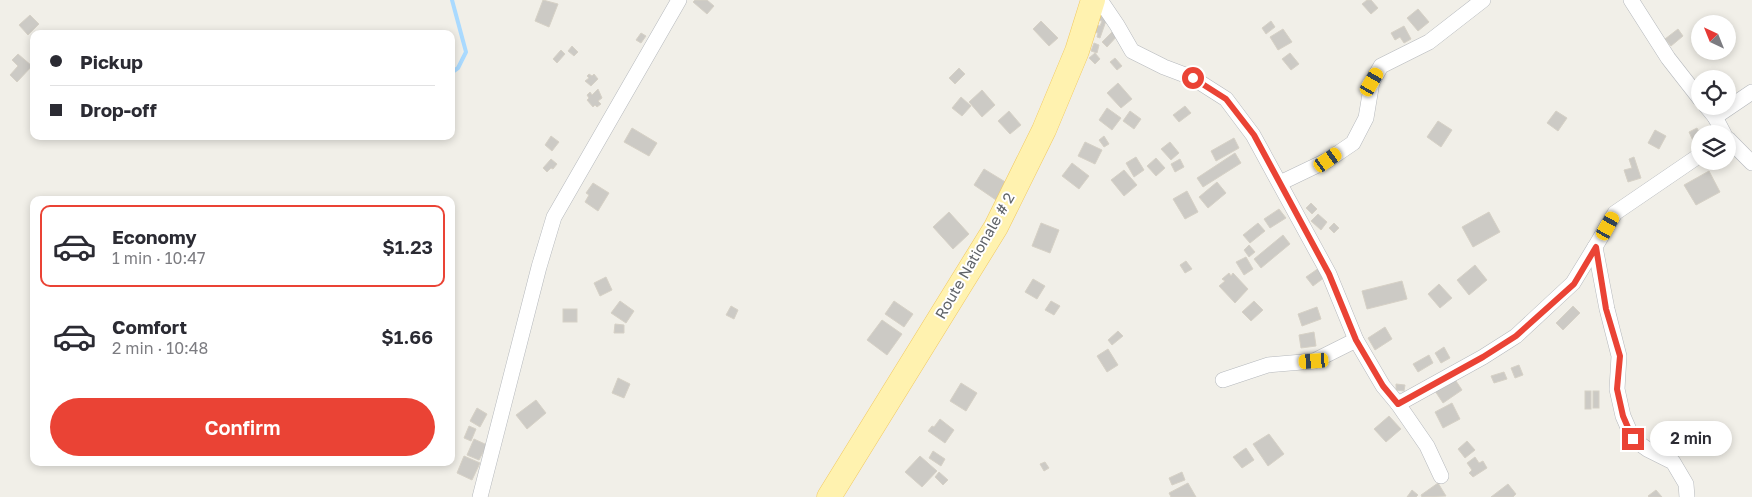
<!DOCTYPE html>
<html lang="en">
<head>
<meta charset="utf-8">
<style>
	:root { --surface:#fff; --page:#f7f7f7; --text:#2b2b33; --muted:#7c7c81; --line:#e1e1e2; --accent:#ea4335 }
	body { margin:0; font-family:"Golos Text",sans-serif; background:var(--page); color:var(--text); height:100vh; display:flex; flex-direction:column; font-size:19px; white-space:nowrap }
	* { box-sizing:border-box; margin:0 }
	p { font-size:16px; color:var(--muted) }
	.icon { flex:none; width:28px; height:28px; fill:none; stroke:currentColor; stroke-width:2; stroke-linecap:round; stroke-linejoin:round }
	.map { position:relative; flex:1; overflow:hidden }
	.side { position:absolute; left:30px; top:196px; width:425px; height:270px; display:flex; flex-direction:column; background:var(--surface); border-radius:10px; box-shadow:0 2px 8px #0003 }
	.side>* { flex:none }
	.banner { position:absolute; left:30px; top:30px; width:425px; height:110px; border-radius:10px; box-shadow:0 2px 8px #0003; display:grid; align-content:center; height:110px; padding:0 20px; background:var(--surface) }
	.needle { width:32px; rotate:317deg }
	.controls { position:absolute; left:1691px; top:15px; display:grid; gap:10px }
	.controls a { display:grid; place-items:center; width:45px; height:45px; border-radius:50%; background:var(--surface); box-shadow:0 2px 8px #0003; font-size:25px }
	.end { position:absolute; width:22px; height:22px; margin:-11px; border:6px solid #ea4335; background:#fff; box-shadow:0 0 0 2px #fff }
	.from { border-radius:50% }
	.bubble { position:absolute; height:35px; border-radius:18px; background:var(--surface); box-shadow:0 2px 8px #0003; font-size:16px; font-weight:600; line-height:35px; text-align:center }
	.car { position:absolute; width:15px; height:30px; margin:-15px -8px; border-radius:6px; box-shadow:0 0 4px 1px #0007; background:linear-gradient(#f5c518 24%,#345 0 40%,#f5c518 0 76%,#345 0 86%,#f5c518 0) }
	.banner b { display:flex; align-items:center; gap:18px; height:48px; font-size:19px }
	.banner b+b { border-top:1px solid var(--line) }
	.banner i { width:12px; height:12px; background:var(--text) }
	ul { padding:9px 0 0; list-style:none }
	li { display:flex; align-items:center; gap:15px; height:82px; margin:0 10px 8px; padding:0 10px; border:2px solid transparent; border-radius:10px }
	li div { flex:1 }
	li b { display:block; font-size:19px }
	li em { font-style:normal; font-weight:600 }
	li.on { border-color:var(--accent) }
	li>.icon { width:45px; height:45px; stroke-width:1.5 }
	.primary-button { display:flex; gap:10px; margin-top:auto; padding:10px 20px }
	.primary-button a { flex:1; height:58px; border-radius:30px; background:var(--accent); color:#fff; font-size:20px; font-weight:600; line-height:58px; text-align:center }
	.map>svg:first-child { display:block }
</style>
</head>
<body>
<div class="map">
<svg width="1752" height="497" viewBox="0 0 1752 497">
	<rect width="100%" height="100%" fill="#f1efe8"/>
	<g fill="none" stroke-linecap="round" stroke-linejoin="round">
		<!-- stream -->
		<polyline stroke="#aadaff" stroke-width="4" points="451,73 458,68 466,52 452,0"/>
	</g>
	<!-- building -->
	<g fill="#cccac5" stroke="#d6d1c6">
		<polygon points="543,0 558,4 549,27 535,21"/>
		<polygon points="695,0 707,0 714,6 707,14 693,2"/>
		<polygon points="1367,0 1371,0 1378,8 1371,14 1362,4"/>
		<polygon points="1418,9 1429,22 1418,31 1407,18"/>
		<polygon points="30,15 39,24 28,35 19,25"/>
		<polygon points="1100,16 1107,18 1100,38 1097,37 1098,33 1094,32 1096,25 1100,26 1102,21 1098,20"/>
		<polygon points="1041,21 1058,38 1049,46 1033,29"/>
		<polygon points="1271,21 1275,27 1266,34 1262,28"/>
		<polygon points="1404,26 1411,39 1404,43 1400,37 1395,40 1391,33"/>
		<polygon points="1283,29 1292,42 1278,50 1270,37"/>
		<polygon points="1678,29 1683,36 1671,46 1665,39"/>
		<polygon points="1114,30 1119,34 1107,47 1102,42"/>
		<polygon points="641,33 646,36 641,43 636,40"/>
		<polygon points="1094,43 1099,45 1097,53 1091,51"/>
		<polygon points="572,46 578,52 574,56 568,51"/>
		<polygon points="561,50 565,54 557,63 553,59"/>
		<polygon points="1095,53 1100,59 1095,64 1089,58"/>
		<polygon points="1290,53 1299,64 1291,70 1282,59"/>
		<polygon points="18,54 32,66 17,82 10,75 18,66 12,60"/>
		<polygon points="1115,58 1122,66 1117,70 1110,62"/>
		<polygon points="959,68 965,74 955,84 949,78"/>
		<polygon points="589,74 592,76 594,74 598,79 591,86 585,81 589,78 587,76"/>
		<polygon points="1118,83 1132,99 1121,108 1107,93"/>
		<polygon points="598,89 602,98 598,101 601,104 597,107 595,105 593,107 587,100 589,98 587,95 590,92 592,95"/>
		<polygon points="982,90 995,105 982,117 969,102"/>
		<polygon points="961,97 971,106 962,116 952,108"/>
		<polygon points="1185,106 1191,113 1179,122 1173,115"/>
		<polygon points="1107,108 1121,118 1112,130 1099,120"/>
		<polygon points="1009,111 1021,125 1010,134 998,121"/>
		<polygon points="1130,111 1141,119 1134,129 1123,121"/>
		<polygon points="1556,111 1567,118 1558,131 1547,123"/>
		<polygon points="1438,121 1452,130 1441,147 1427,137"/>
		<polygon points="632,128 657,143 649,156 624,142"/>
		<polygon points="1697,128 1700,134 1700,142 1695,145 1689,132"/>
		<polygon points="1655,130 1666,136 1659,149 1648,143"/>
		<polygon points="551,136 559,142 552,151 545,145"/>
		<polygon points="1104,136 1109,144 1104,147 1099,140"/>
		<polygon points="1234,138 1239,148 1216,161 1211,151"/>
		<polygon points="1085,142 1102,150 1095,164 1078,156"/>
		<polygon points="1170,142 1179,153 1171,160 1161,149"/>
		<polygon points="1235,153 1241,163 1203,187 1197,178"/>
		<polygon points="1136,157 1144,170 1134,177 1126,163"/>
		<polygon points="1634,157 1641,178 1628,182 1624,170 1632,168 1629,159"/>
		<polygon points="1156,158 1165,168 1156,176 1147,166"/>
		<polygon points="551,159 557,164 553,169 551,168 547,172 543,168"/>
		<polygon points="1180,159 1184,167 1175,172 1171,164"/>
		<polygon points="1072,163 1089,176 1079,189 1062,176"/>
		<polygon points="984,169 1007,183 996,200 974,185"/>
		<polygon points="1124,170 1137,185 1124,196 1111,180"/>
		<polygon points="1709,171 1720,192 1696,205 1684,185"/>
		<polygon points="1217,182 1226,193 1208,208 1199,197"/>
		<polygon points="593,183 609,193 598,211 585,202 589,195 586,193"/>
		<polygon points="1187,191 1198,212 1185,219 1173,199"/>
		<polygon points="1311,203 1317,209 1312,214 1306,208"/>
		<polygon points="1279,209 1286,218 1270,228 1264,219"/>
		<polygon points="949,212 969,234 953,249 933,227"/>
		<polygon points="1489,212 1500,232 1473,247 1462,227"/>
		<polygon points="1318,214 1327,222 1321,230 1311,221"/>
		<polygon points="1041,223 1059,230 1050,253 1032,246"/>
		<polygon points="1258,223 1265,231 1250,243 1243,235"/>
		<polygon points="1334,223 1339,228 1334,233 1329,228"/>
		<polygon points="1283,235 1290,244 1261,268 1254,259"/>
		<polygon points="1249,245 1255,252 1249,257 1244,250"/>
		<polygon points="1246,257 1253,269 1244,275 1236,262"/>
		<polygon points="1186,261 1192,269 1185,273 1180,265"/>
		<polygon points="1475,265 1487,280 1469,295 1457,280"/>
		<polygon points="1319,268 1325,277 1313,286 1306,277"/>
		<polygon points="1229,273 1231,276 1233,273 1248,289 1235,303 1219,286 1225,281 1222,279"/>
		<polygon points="606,277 612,290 600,296 594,283"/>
		<polygon points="1033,279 1045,286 1037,299 1025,292"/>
		<polygon points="1402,281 1407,299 1367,309 1362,291"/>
		<polygon points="1439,284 1452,298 1440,308 1428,294"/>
		<polygon points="620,301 634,311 626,323 611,313"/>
		<polygon points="894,301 913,314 904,327 885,314"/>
		<polygon points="1051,301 1060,306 1054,315 1045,310"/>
		<polygon points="1254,301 1263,310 1251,321 1242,312"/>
		<polygon points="731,306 738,310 734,319 726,315"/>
		<polygon points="1573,306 1580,313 1563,330 1556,323"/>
		<polygon points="1317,307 1321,319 1302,326 1298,314"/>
		<rect x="563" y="309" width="14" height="13"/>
		<polygon points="882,320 902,334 887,355 867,340"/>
		<polygon points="615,324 624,325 624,333 614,333"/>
		<polygon points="1385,327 1392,339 1375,350 1368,338"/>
		<polygon points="1118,331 1123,336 1112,345 1108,340"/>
		<polygon points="1314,332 1316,346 1301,348 1299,335"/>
		<polygon points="1444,347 1450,358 1441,363 1435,353"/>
		<polygon points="1108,349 1118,365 1107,372 1097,356"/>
		<polygon points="1429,355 1433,363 1418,372 1413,364"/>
		<polygon points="1519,365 1523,375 1515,378 1511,368"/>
		<polygon points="1504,372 1507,379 1494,383 1491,376"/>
		<polygon points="618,378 630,384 624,398 612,393"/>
		<polygon points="1454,378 1462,390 1443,403 1435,391"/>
		<polygon points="961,383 977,393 966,411 950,401"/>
		<polygon points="1396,384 1405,385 1404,391 1396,390"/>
		<rect x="1585" y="391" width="6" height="18"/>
		<rect x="1593" y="391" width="6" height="17"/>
		<polygon points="536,400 546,413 527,429 516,415"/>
		<polygon points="1452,403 1460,419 1443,428 1435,412"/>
		<polygon points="477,408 487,414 480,427 470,421"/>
		<polygon points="1389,416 1401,429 1386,442 1374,429"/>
		<polygon points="940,419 954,430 945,443 928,431 932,426 934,427"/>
		<polygon points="469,426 476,429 471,441 464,438"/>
		<polygon points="1269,434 1284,454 1268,466 1253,444"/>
		<polygon points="474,439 487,445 479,460 467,455"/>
		<polygon points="1467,441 1475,450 1465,458 1458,449"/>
		<polygon points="1246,448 1254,460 1242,468 1233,457"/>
		<polygon points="933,451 945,459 941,466 929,458"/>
		<polygon points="464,456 480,463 472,480 457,473"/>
		<polygon points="920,456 937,471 922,487 905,472"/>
		<polygon points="1475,457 1479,463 1483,461 1487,468 1473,477 1469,473 1472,470 1467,463"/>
		<polygon points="1045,462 1049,468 1044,471 1040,464"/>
		<polygon points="939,472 948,480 943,485 935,477"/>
		<polygon points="1182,472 1185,480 1172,485 1169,478"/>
		<polygon points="1188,483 1196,497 1171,497 1169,493"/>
		<polygon points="1438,483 1446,496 1422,497 1421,495"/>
		<polygon points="1508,484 1516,494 1513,497 1491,497"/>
		<polygon points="1412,490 1418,495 1416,497 1407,497"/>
		<polygon points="1656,490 1662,497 1649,497 1648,496"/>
	</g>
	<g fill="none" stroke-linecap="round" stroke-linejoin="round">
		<defs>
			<g id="minor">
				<polyline points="1100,0 1117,25 1132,51 1164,67 1193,78 1226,99 1253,135 1329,274 1356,340 1383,386 1398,404 1427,446 1441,476"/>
				<polyline points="1631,0 1668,58 1700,99"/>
				<polyline points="1706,106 1715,117 1724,134"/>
				<polyline points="1715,117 1752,92"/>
				<polyline points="1728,139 1752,163"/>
				<polyline points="1280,183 1328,160 1353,143 1366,118 1372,82 1381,66 1429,42 1483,0"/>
				<polyline points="1223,380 1268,365 1314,361 1356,340"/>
				<polyline points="1398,404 1483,357 1516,336 1573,283 1595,247"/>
				<polyline points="480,497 539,267 554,217 679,0"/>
				<polyline points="1687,497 1686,484 1673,462 1647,449 1633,439 1623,416 1617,389 1619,356 1607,309 1595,247 1615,213 1700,155"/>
			</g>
			<polyline id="primary" points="829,497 996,227 1044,130 1077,51 1093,0"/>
		</defs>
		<!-- minor casing -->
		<use href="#minor" stroke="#b5b8bc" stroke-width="16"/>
		<!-- primary casing -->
		<use href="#primary" stroke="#f2c960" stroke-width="25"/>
		<!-- minor -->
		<use href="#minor" stroke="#fff" stroke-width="15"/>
		<!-- primary -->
		<use href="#primary" stroke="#fff2af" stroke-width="24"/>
	</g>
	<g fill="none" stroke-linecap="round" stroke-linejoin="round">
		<!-- route -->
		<polyline stroke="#ea4335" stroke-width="6" points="1193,78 1226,99 1254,135 1329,274 1356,340 1383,386 1398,404 1483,357 1516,336 1574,284 1596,247 1606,309 1620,356 1617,389 1623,416 1633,439"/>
	</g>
	<g text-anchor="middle" stroke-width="4" stroke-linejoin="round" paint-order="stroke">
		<!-- street labels -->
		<g font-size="15" fill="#5f6368" stroke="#fff">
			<text transform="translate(975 256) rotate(-60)" y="5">Route Nationale # 2</text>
		</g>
	</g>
</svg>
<div class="controls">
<a><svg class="needle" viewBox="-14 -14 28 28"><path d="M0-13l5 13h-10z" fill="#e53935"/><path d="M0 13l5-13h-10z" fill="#7c7c81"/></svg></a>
<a><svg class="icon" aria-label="locate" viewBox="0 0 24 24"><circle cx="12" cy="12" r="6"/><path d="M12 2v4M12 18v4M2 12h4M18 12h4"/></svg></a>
<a><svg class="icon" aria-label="layers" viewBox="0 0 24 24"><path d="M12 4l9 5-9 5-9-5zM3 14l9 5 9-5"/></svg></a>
</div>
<i class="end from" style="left:1193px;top:78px"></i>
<i class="end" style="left:1633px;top:439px"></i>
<div class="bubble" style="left:1650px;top:421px;width:82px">2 min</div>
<i class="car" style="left:1372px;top:82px;rotate:30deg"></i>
<i class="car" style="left:1328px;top:160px;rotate:55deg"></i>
<i class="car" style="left:1608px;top:226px;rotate:29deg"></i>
<i class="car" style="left:1314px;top:361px;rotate:266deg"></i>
<div class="banner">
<b><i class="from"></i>Pickup</b>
<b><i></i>Drop-off</b>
</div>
<section class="side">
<ul>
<li class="on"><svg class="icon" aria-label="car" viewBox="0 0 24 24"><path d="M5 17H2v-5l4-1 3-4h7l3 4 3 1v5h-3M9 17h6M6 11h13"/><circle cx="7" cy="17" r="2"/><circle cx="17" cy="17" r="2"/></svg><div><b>Economy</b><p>1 min · 10:47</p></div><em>$1.23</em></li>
<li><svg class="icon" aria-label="car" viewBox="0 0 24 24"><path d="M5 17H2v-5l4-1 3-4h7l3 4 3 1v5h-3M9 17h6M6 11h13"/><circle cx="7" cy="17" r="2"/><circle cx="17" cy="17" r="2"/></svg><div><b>Comfort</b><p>2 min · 10:48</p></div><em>$1.66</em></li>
</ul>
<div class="primary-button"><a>Confirm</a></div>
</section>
</div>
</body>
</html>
